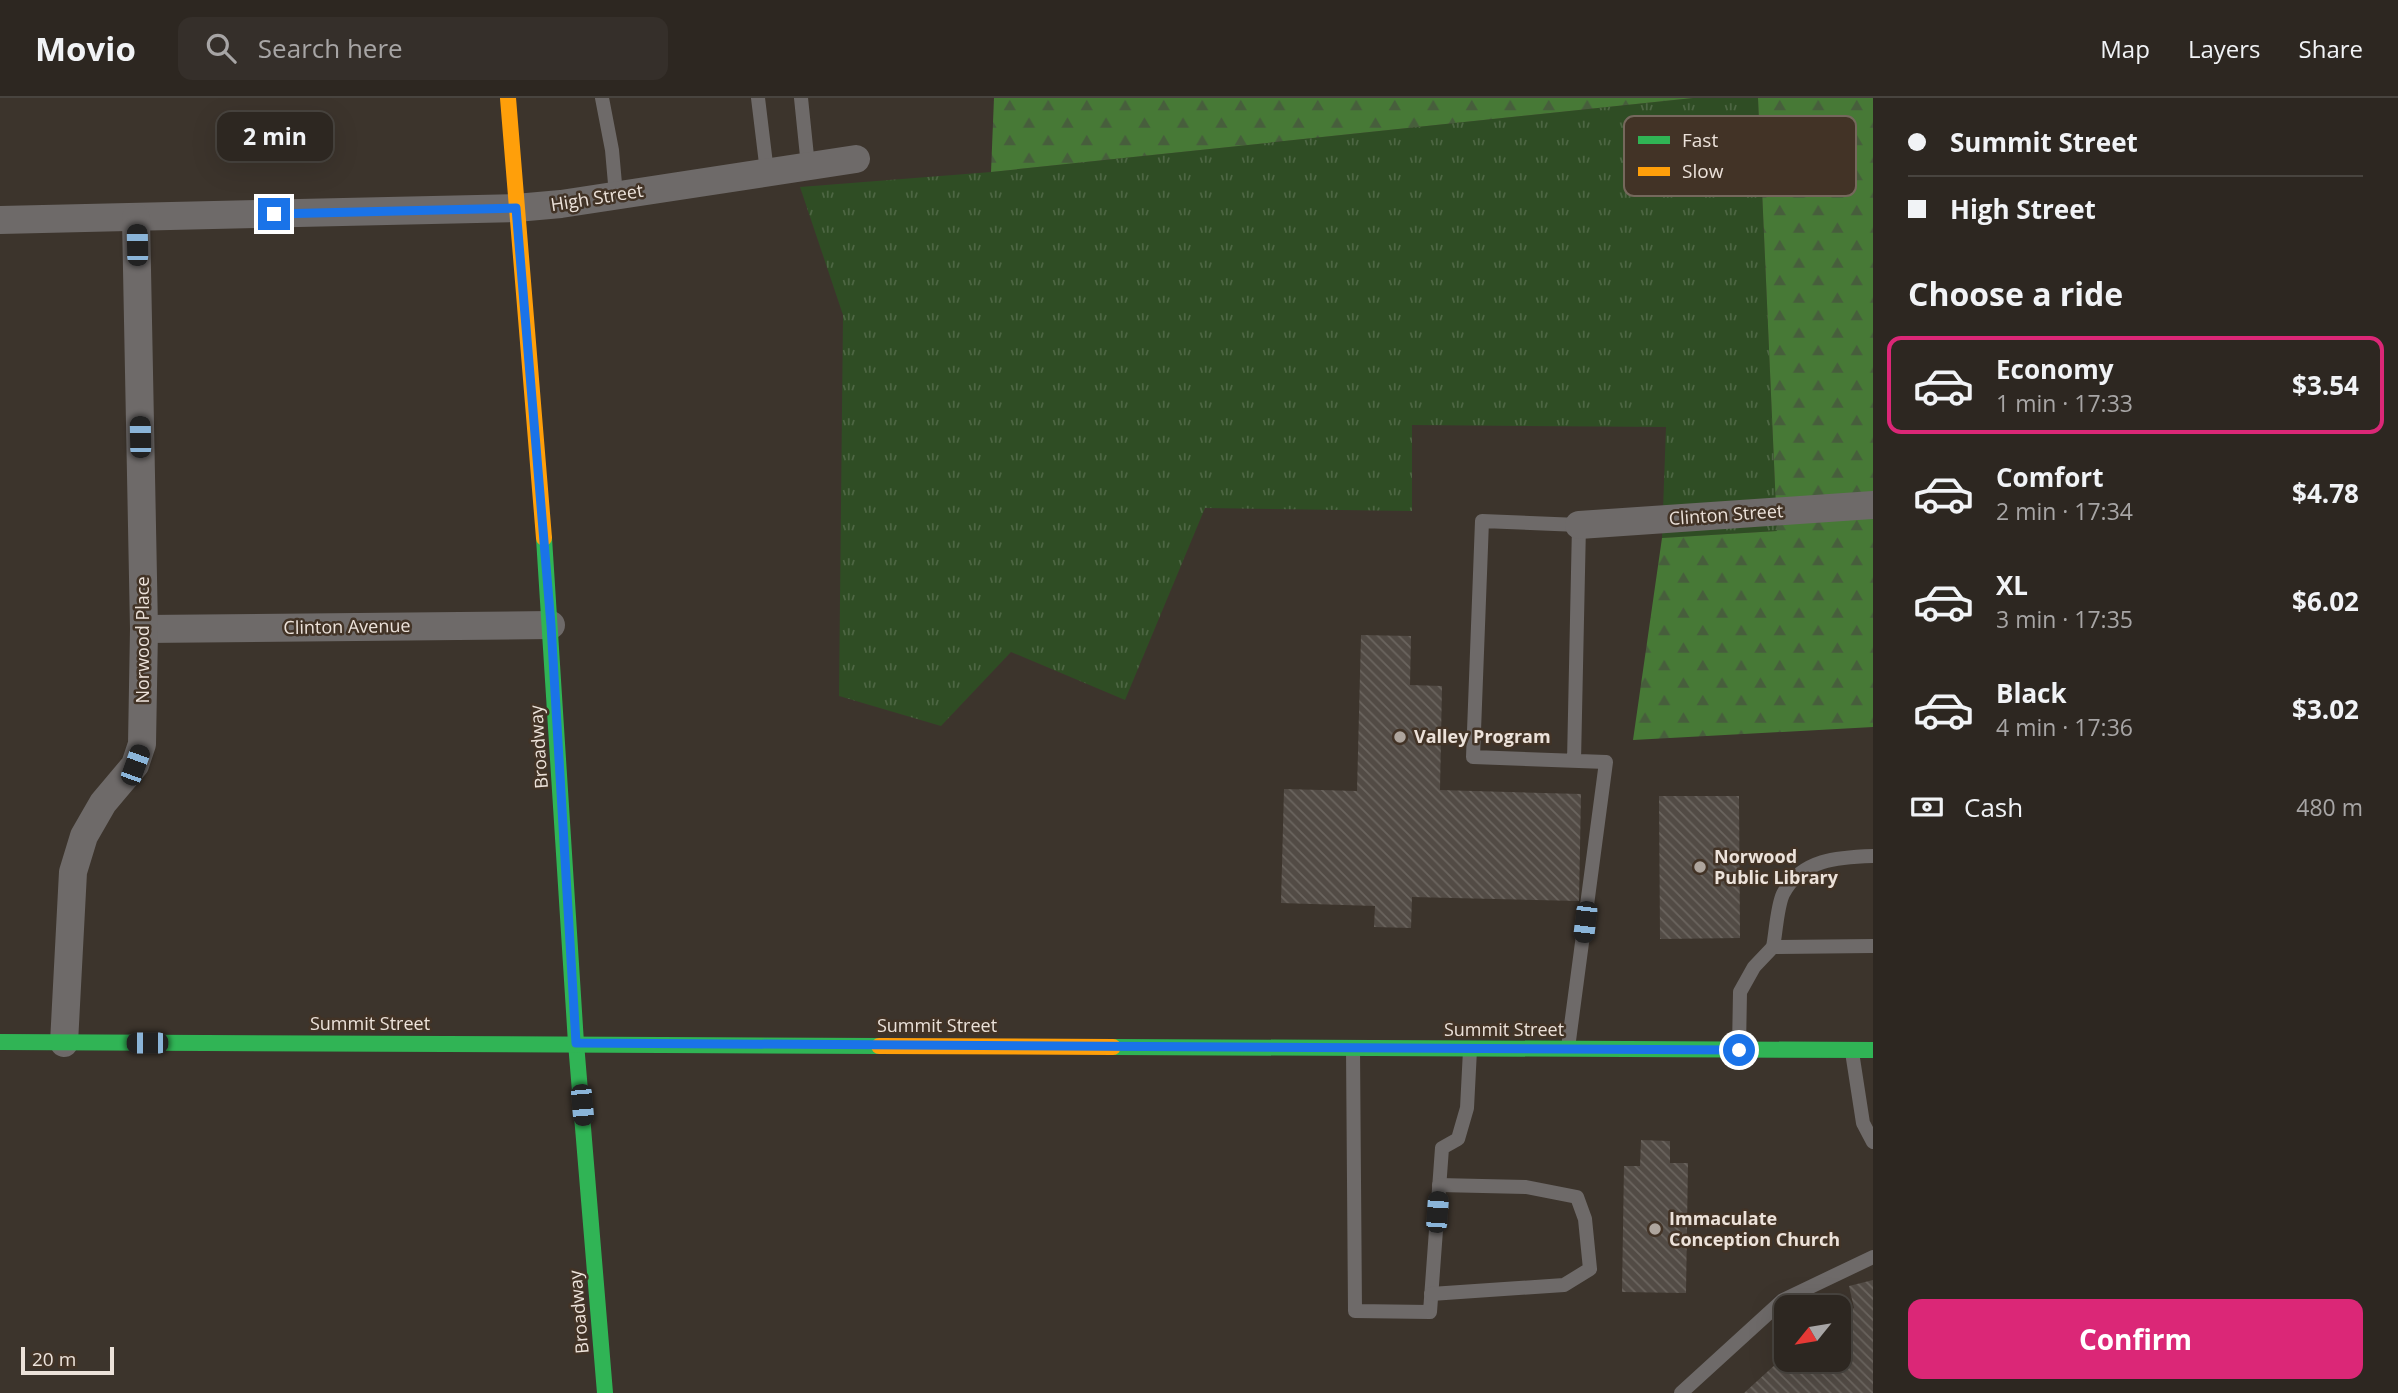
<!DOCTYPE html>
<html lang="en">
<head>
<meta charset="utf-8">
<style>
	:root { --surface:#2d2721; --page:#352f2a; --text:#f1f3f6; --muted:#a7a5a5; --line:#48443f; --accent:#db2777 }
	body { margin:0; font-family:"Open Sans",sans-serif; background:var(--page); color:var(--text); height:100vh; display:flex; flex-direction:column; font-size:26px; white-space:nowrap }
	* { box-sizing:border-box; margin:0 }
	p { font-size:23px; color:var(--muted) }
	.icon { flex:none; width:38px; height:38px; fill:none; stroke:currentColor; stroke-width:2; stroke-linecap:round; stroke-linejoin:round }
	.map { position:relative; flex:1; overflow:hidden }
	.side { display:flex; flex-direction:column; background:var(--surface); width:525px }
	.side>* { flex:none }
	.guide { display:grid; align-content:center; height:154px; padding:0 35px; background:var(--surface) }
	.needle { width:46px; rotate:240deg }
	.controls { position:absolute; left:1774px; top:1197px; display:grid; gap:14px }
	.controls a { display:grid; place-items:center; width:77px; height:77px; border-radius:14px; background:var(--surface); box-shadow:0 7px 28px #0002,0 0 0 2px var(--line); font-size:35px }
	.scale { position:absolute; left:21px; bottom:18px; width:93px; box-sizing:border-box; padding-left:7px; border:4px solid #ece2da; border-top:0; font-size:19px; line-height:24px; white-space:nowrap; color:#ece2da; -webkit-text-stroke:5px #423326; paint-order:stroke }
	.end { position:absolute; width:32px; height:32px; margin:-16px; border:9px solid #1a73e8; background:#fff; box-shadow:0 0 0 4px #fff }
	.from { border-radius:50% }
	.bubble { position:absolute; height:49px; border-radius:14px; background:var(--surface); box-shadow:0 7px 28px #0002,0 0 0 2px var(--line); font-size:23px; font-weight:700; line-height:49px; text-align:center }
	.car { position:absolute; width:21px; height:42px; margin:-21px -10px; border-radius:9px; box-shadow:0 0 5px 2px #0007; background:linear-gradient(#222 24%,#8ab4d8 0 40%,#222 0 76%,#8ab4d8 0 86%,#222 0) }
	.guide b { display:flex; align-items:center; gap:24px; height:66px; font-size:26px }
	.guide b+b { border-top:2px solid var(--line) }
	.guide i { width:18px; height:18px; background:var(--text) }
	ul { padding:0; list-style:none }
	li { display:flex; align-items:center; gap:21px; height:98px; margin:0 14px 10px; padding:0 21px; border:4px solid transparent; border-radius:14px }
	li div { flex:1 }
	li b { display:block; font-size:26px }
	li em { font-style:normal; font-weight:700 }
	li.selected { border-color:var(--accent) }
	li>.icon { width:63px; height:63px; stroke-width:1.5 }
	h2 { padding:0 35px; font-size:32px; line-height:84px }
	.pay { display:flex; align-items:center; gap:18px; height:77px; padding:0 35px; font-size:26px }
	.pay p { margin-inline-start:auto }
	.primary-button { display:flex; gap:14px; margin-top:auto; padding:14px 35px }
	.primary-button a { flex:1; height:80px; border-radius:14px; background:var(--accent); color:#fff; font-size:28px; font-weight:700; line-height:80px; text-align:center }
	header { display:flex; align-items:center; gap:42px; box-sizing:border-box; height:98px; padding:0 35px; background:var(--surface); border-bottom:2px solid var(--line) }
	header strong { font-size:33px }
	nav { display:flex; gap:38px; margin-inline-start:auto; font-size:24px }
	.search { width:490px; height:63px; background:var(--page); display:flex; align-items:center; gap:18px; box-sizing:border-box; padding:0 24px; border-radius:14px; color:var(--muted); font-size:26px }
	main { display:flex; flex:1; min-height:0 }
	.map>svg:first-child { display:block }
</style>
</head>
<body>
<header>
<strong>Movio</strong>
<div class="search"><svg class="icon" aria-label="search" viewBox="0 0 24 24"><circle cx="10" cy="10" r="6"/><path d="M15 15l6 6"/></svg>Search here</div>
<nav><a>Map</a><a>Layers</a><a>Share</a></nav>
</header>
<main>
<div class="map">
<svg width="1873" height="1295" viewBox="0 0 1873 1295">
	<defs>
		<pattern id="grass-tufts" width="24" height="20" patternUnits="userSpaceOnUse" patternTransform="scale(1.75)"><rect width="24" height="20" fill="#2f4d24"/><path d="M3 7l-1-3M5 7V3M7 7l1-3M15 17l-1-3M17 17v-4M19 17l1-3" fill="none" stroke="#4d6643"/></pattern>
		<pattern id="forest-firs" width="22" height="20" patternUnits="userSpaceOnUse" patternTransform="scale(1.75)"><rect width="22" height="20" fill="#477936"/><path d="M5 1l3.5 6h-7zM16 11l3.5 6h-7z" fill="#475e3c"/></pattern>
		<pattern id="building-back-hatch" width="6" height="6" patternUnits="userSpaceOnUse" patternTransform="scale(1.75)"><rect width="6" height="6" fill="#524b45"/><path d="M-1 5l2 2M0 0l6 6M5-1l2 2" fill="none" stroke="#6b655f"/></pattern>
	</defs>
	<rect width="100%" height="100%" fill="#3c342c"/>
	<!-- grass -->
	<polygon fill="url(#grass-tufts)" points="1693,0 1758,0 1777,433 1662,440 1666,329 1412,327 1412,413 1205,410 1125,602 1011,554 941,628 839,598 843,217 800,89 991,74"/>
	<!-- forest -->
	<g fill="url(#forest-firs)">
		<polygon points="994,0 1693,0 991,74"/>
		<polygon points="1758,0 1873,0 1873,629 1633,642 1662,440 1777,433"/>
	</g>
	<!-- building -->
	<g fill="url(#building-back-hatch)">
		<polygon points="1361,537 1411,538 1410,587 1442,588 1440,692 1581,696 1579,803 1412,799 1411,830 1374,829 1375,808 1281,805 1284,691 1357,693"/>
		<polygon points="1659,698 1739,698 1740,840 1660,841"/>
		<polygon points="1641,1042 1670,1043 1670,1065 1688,1065 1686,1195 1622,1194 1624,1068 1640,1068"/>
		<polygon points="1873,1182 1873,1295 1744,1295 1787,1256 1787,1262 1839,1262 1839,1214 1854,1210 1849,1188"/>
	</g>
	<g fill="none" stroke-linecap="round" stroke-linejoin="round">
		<!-- lane -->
		<g stroke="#6e6a69" stroke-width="14">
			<polyline points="602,0 612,52 616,97"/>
			<polyline points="758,0 767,74"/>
			<polyline points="801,0 808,68"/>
			<path d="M1773,849C1776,834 1777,809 1783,796C1801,761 1839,759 1873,758"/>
			<polyline points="1568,950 1606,664 1473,659 1482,423 1579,427 1574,663"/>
			<polyline points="1739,950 1740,894 1754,869 1773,849 1873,848"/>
			<polyline points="1353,951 1355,1213 1430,1214 1442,1050 1458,1041 1467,1010 1470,952"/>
			<polyline points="1852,954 1863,1025 1873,1044"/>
			<polyline points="1431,1196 1564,1187 1590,1171 1585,1121 1577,1099 1526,1089 1439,1087"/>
			<polyline points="1681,1295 1783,1202 1873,1159"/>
		</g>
		<!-- street -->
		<g stroke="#6e6a69" stroke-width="28">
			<polyline points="0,122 516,110 561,106 856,61"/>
			<polyline points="1579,427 1873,407"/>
			<polyline points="144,531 551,527"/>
			<polyline points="64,945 73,774 84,738 103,705 135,667 142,646 144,531 136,120"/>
		</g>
		<!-- fast -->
		<g stroke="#30b455" stroke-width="16">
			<polyline points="544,440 576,945 605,1295"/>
			<polyline points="0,944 879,948"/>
			<polyline points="1113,949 1873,952"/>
		</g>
		<!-- slow -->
		<g stroke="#ff9f0a" stroke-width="16">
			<polyline points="508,0 544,440"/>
			<polyline points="879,948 1113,949"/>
		</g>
	</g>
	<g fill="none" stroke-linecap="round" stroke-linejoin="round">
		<!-- route -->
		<polyline stroke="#1a73e8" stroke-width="9" points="274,116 516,110 551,527 576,945 1739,952"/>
	</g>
	<!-- markers -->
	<g fill="#aea59d" stroke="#423326" stroke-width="2.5">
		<circle cx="1400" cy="639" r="7"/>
		<circle cx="1700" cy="769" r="7"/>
		<circle cx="1655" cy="1131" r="7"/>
	</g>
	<g text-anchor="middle" stroke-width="5" stroke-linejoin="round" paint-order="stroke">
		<!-- street labels -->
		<g font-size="18" fill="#ece2da" stroke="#423326">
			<text transform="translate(597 100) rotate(-9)" y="6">High Street</text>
			<text transform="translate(1726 417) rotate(-4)" y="6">Clinton Street</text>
			<text transform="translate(347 529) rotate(-1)" y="6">Clinton Avenue</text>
			<text transform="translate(143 542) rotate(-90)" y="6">Norwood Place</text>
			<text transform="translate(539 649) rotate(-94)" y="6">Broadway</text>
			<text x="370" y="932">Summit Street</text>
			<text x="937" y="934">Summit Street</text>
			<text x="1504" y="938">Summit Street</text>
			<text transform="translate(579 1214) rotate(-95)" y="6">Broadway</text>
		</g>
		<!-- poi labels -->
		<g font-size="18" font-weight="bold" fill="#ece2da" stroke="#423326" text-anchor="start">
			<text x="1414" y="645">Valley Program</text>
			<text x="1714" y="765">Norwood<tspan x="1714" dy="21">Public Library</tspan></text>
			<text x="1669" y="1127">Immaculate<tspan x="1669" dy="21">Conception Church</tspan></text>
		</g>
	</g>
	<!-- legend -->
	<rect x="1624" y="18" width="232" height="80" rx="10" fill="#423326" stroke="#75685c" stroke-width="2"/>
	<rect x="1638" y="38" width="32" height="8" fill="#30b455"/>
	<rect x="1638" y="69" width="32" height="9" fill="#ff9f0a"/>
	<g font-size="19" fill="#ece2da">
		<text x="1682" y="49">Fast</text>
		<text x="1682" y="80">Slow</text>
	</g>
</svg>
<div class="controls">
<a><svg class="needle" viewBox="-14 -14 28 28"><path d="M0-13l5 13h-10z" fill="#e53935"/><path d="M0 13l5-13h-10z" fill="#a7a5a5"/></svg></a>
</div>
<div class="scale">20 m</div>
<i class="end from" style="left:1739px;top:952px"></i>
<i class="end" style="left:274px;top:116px"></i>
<div class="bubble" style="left:217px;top:14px;width:116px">2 min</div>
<i class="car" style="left:137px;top:147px;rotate:359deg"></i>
<i class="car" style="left:140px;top:339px;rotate:359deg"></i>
<i class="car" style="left:135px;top:667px;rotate:20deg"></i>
<i class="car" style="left:1585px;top:824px;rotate:187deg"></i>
<i class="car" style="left:147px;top:945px;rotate:270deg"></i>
<i class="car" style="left:582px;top:1007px;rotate:175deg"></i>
<i class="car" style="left:1437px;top:1114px;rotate:4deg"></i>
</div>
<section class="side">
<div class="guide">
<b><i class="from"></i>Summit Street</b>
<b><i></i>High Street</b>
</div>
<h2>Choose a ride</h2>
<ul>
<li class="selected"><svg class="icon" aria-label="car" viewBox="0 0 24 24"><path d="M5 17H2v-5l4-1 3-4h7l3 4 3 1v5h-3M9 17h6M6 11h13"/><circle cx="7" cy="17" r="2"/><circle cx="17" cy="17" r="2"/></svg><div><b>Economy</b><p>1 min · 17:33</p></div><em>$3.54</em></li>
<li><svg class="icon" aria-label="car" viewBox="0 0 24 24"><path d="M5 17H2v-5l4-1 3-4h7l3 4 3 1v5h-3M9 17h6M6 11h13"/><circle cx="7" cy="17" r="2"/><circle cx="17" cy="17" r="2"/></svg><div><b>Comfort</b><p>2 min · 17:34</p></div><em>$4.78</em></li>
<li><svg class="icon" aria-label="car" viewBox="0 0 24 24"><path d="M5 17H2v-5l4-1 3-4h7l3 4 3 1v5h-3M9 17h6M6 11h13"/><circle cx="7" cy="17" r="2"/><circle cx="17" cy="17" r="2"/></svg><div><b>XL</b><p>3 min · 17:35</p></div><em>$6.02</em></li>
<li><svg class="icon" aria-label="car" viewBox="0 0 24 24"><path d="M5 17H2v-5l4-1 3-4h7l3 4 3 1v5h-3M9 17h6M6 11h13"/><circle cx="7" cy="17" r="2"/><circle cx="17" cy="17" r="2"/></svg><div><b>Black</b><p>4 min · 17:36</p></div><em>$3.02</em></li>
</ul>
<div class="pay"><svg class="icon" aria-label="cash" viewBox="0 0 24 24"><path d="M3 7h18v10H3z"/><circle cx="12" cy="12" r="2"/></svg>Cash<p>480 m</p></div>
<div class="primary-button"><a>Confirm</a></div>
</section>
</main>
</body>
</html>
